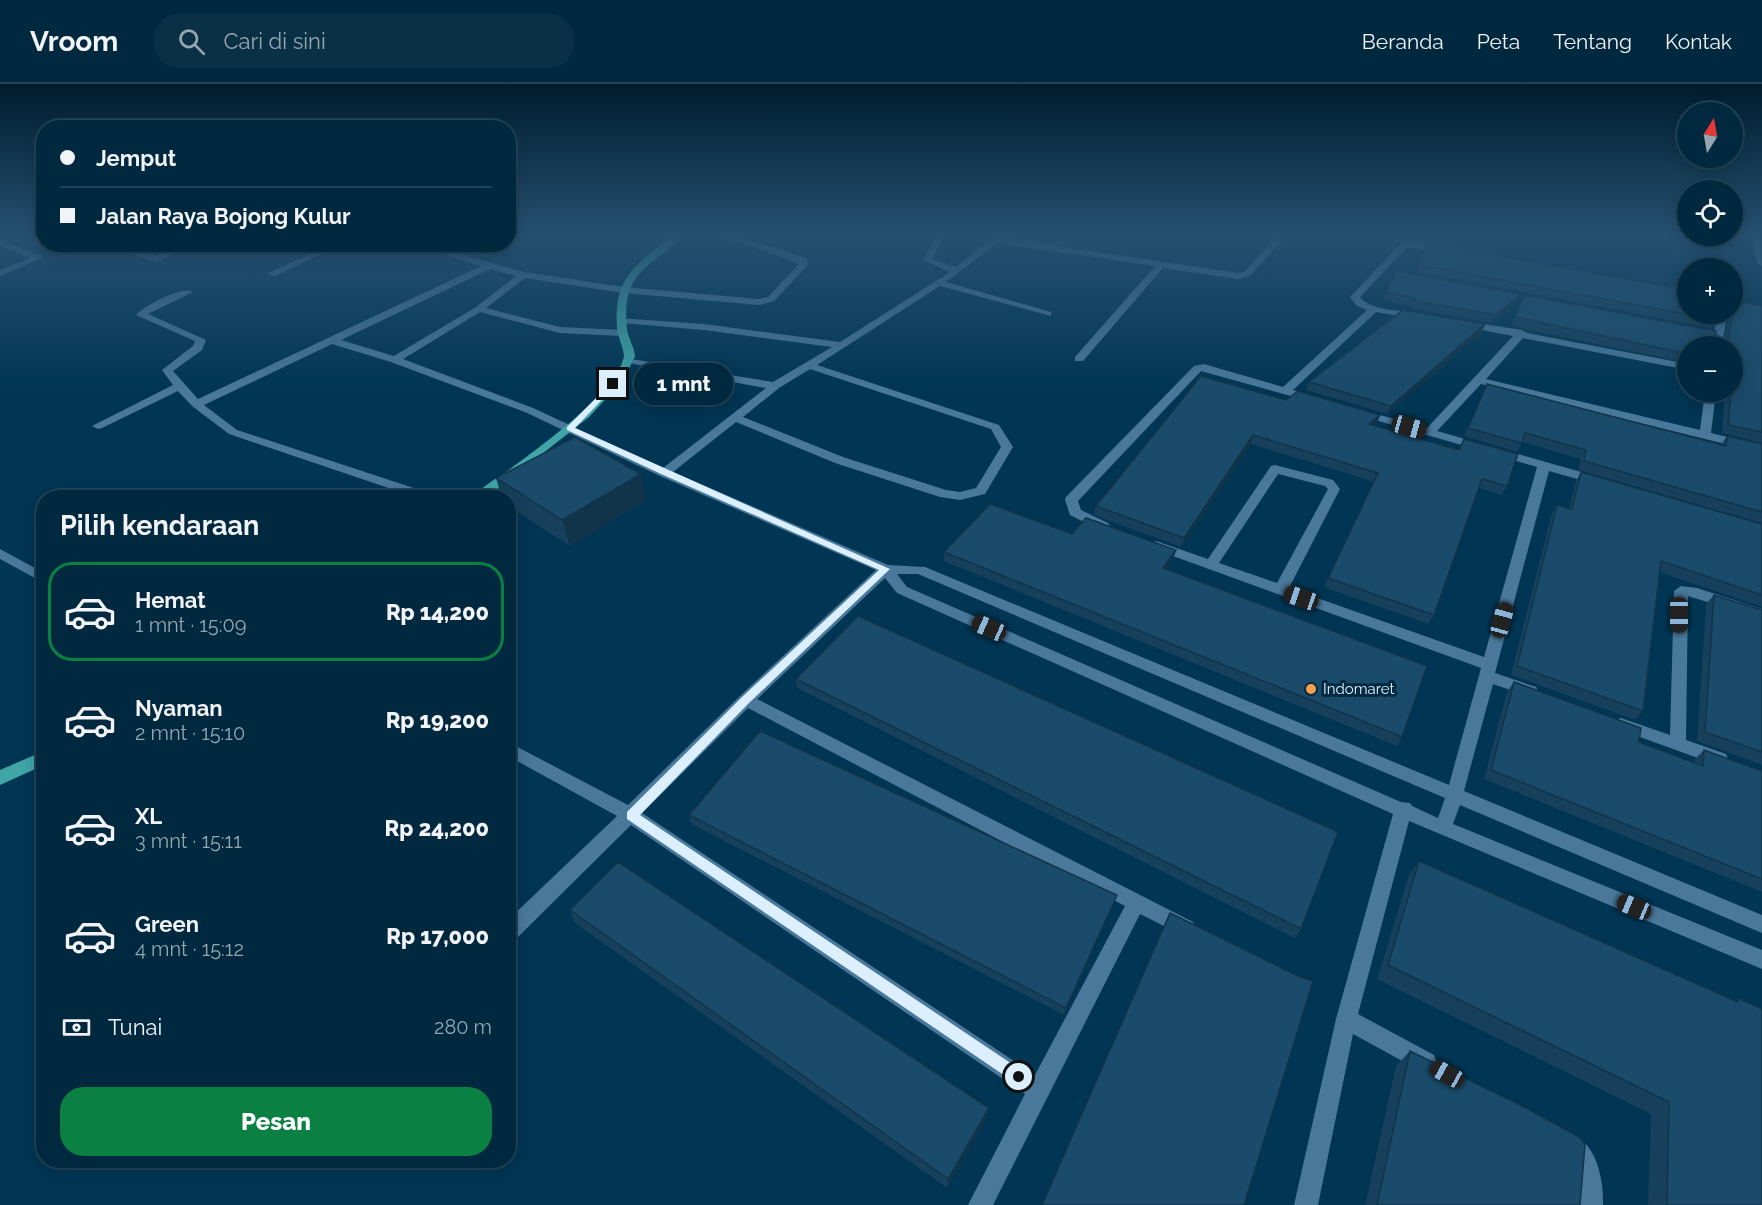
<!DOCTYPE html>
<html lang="id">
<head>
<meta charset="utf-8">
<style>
	:root { --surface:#00283e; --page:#0a3045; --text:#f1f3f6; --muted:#95a6b0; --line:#224458; --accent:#0b8043 }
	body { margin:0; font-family:Raleway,sans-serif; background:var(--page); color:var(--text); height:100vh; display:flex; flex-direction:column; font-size:22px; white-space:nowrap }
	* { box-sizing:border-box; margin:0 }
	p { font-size:20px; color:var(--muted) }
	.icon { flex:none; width:33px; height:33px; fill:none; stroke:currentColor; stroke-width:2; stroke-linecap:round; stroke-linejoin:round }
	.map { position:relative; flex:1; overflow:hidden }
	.sheet { position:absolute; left:36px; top:406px; width:480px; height:678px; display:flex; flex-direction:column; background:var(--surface); border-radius:24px; box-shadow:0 3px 15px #0003,0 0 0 2px var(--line) }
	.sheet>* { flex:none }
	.banner { position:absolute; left:36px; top:36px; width:480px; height:132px; border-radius:24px; box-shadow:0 3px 15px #0003,0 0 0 2px var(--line); display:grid; align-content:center; height:132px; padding:0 24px; background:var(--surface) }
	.needle { width:39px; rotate:11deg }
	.controls { position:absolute; left:1677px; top:18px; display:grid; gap:12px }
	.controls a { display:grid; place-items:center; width:66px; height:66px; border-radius:50%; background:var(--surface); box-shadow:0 3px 15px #0003,0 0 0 2px var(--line); font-size:30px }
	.end { position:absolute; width:27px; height:27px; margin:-14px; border:8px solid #dbeffe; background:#111; box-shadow:0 0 0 3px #111 }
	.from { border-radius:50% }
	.bubble { position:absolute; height:42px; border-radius:21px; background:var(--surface); box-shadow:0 3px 15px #0003,0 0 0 2px var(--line); font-size:20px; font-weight:800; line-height:42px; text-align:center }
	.car { position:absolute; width:18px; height:36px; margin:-18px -9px; border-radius:8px; box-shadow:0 0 4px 2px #0007; background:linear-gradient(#222 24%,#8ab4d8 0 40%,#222 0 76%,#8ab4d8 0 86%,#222 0) }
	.banner b { display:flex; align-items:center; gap:21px; height:57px; font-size:22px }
	.banner b+b { border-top:2px solid var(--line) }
	.banner i { width:15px; height:15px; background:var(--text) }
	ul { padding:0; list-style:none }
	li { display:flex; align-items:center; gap:18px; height:99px; margin:0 12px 9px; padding:0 12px; border:3px solid transparent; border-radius:24px }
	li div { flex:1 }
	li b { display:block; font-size:22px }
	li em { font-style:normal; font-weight:800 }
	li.on { border-color:var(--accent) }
	li>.icon { width:54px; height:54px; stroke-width:1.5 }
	h2 { padding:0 24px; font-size:27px; line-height:72px }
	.pay { display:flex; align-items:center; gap:15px; height:66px; padding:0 24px; font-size:22px }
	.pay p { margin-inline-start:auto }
	.button { display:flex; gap:12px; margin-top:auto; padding:12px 24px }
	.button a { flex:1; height:69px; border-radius:24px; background:var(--accent); color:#fff; font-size:24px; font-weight:800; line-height:69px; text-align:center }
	header { display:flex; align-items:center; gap:36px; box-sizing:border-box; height:84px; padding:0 30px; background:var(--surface); border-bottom:2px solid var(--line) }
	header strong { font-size:28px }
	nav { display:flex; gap:33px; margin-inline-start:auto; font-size:21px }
	.search { width:420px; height:54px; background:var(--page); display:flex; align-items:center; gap:15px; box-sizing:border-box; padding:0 21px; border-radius:24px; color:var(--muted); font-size:22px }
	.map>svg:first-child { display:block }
</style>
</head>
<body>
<header>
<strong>Vroom</strong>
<div class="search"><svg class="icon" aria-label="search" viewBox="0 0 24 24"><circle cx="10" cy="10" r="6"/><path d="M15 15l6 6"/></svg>Cari di sini</div>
<nav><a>Beranda</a><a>Peta</a><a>Tentang</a><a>Kontak</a></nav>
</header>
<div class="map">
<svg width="1762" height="1121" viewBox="0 0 1762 1121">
	<rect width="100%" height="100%" fill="#003553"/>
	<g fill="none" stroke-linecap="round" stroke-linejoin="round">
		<!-- minor -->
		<g fill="#49789a" fill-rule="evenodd">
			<path d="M709,151C743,151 774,164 806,174L809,180L774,217L759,221L624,209L525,194L486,224L560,243L622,246L627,249L622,252L560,249L480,228L403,275L533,324L663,384L766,304L629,279L625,278V274L773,298L832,263L704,246L622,239L618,238V234L704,240L840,258L950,188L923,176L937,151H945L932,175L956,183L996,151H1006L1003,154L1238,189L1244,188L1275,154H1281V158L1250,192L1238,195L1163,184L1083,277H1075V273L1155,182L998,159L946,198L1051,228V232L940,202L817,281L999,341L1013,363L985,410L960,416L940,413L835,379L736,338L673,388L888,481L925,483L1449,701L1481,584L1151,464L1149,461L1156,457L1208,475L1271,382L1275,381L1333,396L1340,405L1289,504L1484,573L1537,383L1358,331V327H1366L1427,344L1513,252L1461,242V238L1465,237L1522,246L1527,249L1688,280V286L1523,254L1486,295L1700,346L1705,308H1716L1711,349L1762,361V369L1481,300L1437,347L1602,394L1604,397L1598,401L1549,387L1495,589L1536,603L1538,607L1536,611L1530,613L1493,600L1464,707L1762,831V849L1460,721L1453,740L1762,866V885L1409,737L1358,930L1434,971L1437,979L1434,987L1426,990L1353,950L1318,1121H1294L1336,935L1393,730L897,509L885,494L757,615L1193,838L1196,844L1193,850L1186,853L1140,830L993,1121H968L1025,1010L631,741L515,856L508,859V836L617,732L508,672V658L628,721L740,612L876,486L660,392L525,328L391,278L332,260L204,321L237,346L435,411L437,414H418L229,350L192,322L178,307L102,344L98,345L92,342L173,301L162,286L193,262L195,257L136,231C144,222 183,201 193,208L148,230L206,256L202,266L173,287L198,315L481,182L408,160H424L524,188L624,203L759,215L768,213L799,180L748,161ZM490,185L516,192L476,223L394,272L341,256ZM810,285L991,345L1001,363L976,404L960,408L946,406L843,373L743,333L779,304ZM1278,390L1325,402L1328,405L1277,499L1219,479ZM897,490H918L1445,714L1438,734L1412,722L1410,719L1401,718L907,503ZM748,624L1125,822L1035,991L642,729Z"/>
			<polygon points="1752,151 1760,151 1762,182 1757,179"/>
			<polygon points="0,156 41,172 42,174 0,192 0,186 30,174 0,162"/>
			<path d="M1416,158L1450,166L1446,169L1416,164H1406L1360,213C1370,227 1401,226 1417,229L1422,232L1417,235L1376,228L1293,306L1317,313V317H1309L1201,287L1078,417L1081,426L1108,439L1110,442L1108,445H1098L1070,431L1065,416L1066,413L1194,282L1204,280L1283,303L1367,226L1357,222L1350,213L1352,211L1400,160Z"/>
			<polygon points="183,160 196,160 156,178 116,165 120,162 155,172"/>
			<polygon points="331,160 343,160 275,192 267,190"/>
			<polygon points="1717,230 1727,230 1722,262 1712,262"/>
			<polygon points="0,465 44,489 44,499 0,475"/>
			<polygon points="1681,502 1697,504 1762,525 1762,535 1688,512 1686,656 1726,670 1728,675 1726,680 1720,682 1615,644 1613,640 1615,636 1621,634 1670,651 1674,507"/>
			<path d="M1572,1050C1597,1060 1604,1097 1603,1121H1579L1577,1089L1561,1061L1564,1053Z"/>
		</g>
		<!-- major -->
		<g fill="#3fa5a6" fill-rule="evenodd">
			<path d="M674,151H684C649,186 621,186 627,245C628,254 634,262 635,272L624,295L589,333L486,414H472C481,403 497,394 509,386C539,363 617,309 624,272C623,262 618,254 617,245C613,193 636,180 674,151Z"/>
			<polygon points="44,667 44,681 0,701 0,686"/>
		</g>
	</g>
	<!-- wall -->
	<g fill="#16405b">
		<polygon points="1427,160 1717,236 1712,244 1417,188"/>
		<polygon points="1386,208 1521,210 1517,218 1492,239 1411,225 1412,223 1383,216"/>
		<polygon points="1524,211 1716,255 1724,256 1729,230 1732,230 1732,216 1762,222 1762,359 1722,349 1725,308 1732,308 1732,262 1688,262 1688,279 1511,242"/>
		<polygon points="1485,240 1482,248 1387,330 1306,306 1309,298"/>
		<polygon points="1487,300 1721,361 1727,352 1762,360 1762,439 1578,386 1581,375 1522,358 1517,368 1464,352"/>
		<polygon points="1286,316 1380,331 1377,339 1374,342 1458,366 1464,355 1507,402 1502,411 1479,404 1434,531 1428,540 1324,503 1374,398 1251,360 1181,463 1094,431 1096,422"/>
		<polygon points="1581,388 1762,440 1762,523 1659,488 1643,627 1635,636 1511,591 1552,429 1557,421 1569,424 1576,397"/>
		<polygon points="496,394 646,416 570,462 508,422 508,414 502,414"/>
		<polygon points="1072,450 1176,466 1173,475 1166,485 1402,653 1397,662 944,477 944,468"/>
		<polygon points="1714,511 1762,526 1762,681 1697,657 1706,520"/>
		<polygon points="796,595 1301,845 1295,854 797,604"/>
		<polygon points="1514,598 1639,658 1695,679 1695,675 1704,666 1762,687 1762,808 1484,695 1507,608"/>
		<polygon points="689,731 1114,819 1064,931 691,740"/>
		<polygon points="1419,777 1734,917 1738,914 1762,1121 1648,1121 1651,1030 1377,895 1409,791"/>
		<polygon points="570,826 989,1024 986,1035 947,1104 575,839"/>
		<polygon points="1410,967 1580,1121 1365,1121 1396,982"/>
	</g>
	<!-- shaded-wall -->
	<g fill="#12344a">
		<polygon points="11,170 16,177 0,186 0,175"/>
		<polygon points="1521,210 1517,218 1492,239 1496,231"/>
		<polygon points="1485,240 1482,248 1387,330 1391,322"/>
		<polygon points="1380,331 1377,339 1365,349 1369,340"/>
		<polygon points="1253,351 1251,360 1181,463 1184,454"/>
		<polygon points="641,390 646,416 570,462 562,436"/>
		<polygon points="1176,466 1173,475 1161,493 1163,484"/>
		<polygon points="1117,811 1114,819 1064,931 1066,924"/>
		<polygon points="989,1024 986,1035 947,1104 948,1095"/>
	</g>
	<!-- building -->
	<g fill="#1a4b6a" stroke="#12344a" stroke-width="1.5">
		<polygon points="1427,160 1688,206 1688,230 1719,230 1717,236 1420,181"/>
		<polygon points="0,166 11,170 0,175"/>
		<polygon points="1396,187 1521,210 1496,231 1414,217 1417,215 1386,208"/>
		<polygon points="1524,211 1716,247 1716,255 1728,256 1734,221 1732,221 1732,216 1762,222 1762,348 1728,341 1731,308 1732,308 1732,262 1688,262 1688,270 1515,233"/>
		<polygon points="1403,226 1485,240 1391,322 1309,298"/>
		<polygon points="1201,292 1286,316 1298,307 1380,331 1369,340 1459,366 1464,355 1518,370 1507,402 1482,395 1434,531 1328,494 1378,389 1253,351 1184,454 1096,422"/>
		<polygon points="1487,300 1726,362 1727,352 1762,360 1762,428 1584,377 1586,366 1525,349 1521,359 1468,344"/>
		<polygon points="575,353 641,390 562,436 496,394"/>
		<polygon points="1581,388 1762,440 1762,511 1661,477 1643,627 1517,582 1557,421 1572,425"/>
		<polygon points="990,420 1072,450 1086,434 1176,466 1163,484 1427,582 1402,653 944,468"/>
		<polygon points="1714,511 1762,526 1762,668 1705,648"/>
		<polygon points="858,532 1338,748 1301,845 796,595"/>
		<polygon points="1514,598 1641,644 1639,658 1703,682 1704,666 1762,687 1762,795 1491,686"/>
		<polygon points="760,647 1117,811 1066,924 689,731"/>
		<polygon points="1419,777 1738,918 1738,914 1762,925 1762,1121 1667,1121 1669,1018 1388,881"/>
		<polygon points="618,778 989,1024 948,1095 570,826"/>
		<polygon points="1170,829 1298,892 1313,897 1244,1121 1042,1121"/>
		<polygon points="1410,967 1528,1025 1579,1053 1585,1060 1580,1121 1377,1121"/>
	</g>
	<!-- sky -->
	<linearGradient id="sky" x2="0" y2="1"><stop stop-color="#001d2e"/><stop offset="0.49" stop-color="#265171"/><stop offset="1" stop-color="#265171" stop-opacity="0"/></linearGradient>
	<rect width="1762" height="308" fill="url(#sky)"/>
	<!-- route -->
	<polygon fill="#dbeffe" points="611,299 617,300 575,344 890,485 749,619 640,731 1024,988 1024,998 1014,998 627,735 627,728 742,613 879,486 661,390 567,346 567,343"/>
	<!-- markers -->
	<circle fill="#f9a04d" stroke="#042a41" stroke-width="2" cx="1311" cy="605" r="6"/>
	<g text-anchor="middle" stroke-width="6" stroke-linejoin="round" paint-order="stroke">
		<!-- poi labels -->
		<g font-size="15" fill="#dbeffe" stroke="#042a41" text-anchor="start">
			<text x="1323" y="610">Indomaret</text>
		</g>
	</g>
</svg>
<div class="controls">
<a><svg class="needle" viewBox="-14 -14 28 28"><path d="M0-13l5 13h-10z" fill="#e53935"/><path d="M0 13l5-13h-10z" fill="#95a6b0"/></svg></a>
<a><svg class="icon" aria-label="locate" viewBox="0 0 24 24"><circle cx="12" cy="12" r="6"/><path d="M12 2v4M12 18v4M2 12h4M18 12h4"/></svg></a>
<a>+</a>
<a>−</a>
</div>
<i class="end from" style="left:1019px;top:993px"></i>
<i class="end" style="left:613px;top:300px"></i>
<div class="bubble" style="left:634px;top:279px;width:99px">1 mnt</div>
<i class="car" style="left:1409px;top:343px;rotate:106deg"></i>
<i class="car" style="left:1301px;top:514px;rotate:289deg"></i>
<i class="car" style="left:1679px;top:531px;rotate:180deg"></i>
<i class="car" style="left:1502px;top:536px;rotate:15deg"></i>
<i class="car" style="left:989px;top:544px;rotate:294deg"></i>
<i class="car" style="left:1634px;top:823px;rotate:293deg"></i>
<i class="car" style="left:1447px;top:990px;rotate:299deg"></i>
<div class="banner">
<b><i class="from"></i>Jemput</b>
<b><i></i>Jalan Raya Bojong Kulur</b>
</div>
<section class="sheet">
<h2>Pilih kendaraan</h2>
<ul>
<li class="on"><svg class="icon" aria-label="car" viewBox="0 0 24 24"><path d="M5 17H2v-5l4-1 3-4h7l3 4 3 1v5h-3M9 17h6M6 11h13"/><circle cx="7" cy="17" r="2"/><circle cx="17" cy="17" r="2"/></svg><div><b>Hemat</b><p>1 mnt · 15:09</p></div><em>Rp 14,200</em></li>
<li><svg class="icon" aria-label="car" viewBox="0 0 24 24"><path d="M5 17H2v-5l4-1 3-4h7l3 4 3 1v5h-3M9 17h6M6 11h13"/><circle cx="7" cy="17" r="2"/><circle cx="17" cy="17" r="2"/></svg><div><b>Nyaman</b><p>2 mnt · 15:10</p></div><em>Rp 19,200</em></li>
<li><svg class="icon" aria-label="car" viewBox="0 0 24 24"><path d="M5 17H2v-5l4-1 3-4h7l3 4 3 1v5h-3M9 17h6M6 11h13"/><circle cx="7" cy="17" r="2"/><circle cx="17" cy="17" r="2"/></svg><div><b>XL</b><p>3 mnt · 15:11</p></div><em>Rp 24,200</em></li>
<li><svg class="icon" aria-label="car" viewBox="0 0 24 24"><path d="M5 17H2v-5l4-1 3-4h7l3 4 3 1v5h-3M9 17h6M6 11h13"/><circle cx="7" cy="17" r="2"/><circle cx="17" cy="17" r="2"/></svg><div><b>Green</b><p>4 mnt · 15:12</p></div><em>Rp 17,000</em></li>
</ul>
<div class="pay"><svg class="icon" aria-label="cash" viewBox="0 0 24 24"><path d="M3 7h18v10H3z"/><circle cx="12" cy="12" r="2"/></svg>Tunai<p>280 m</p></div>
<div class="button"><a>Pesan</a></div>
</section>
</div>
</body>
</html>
